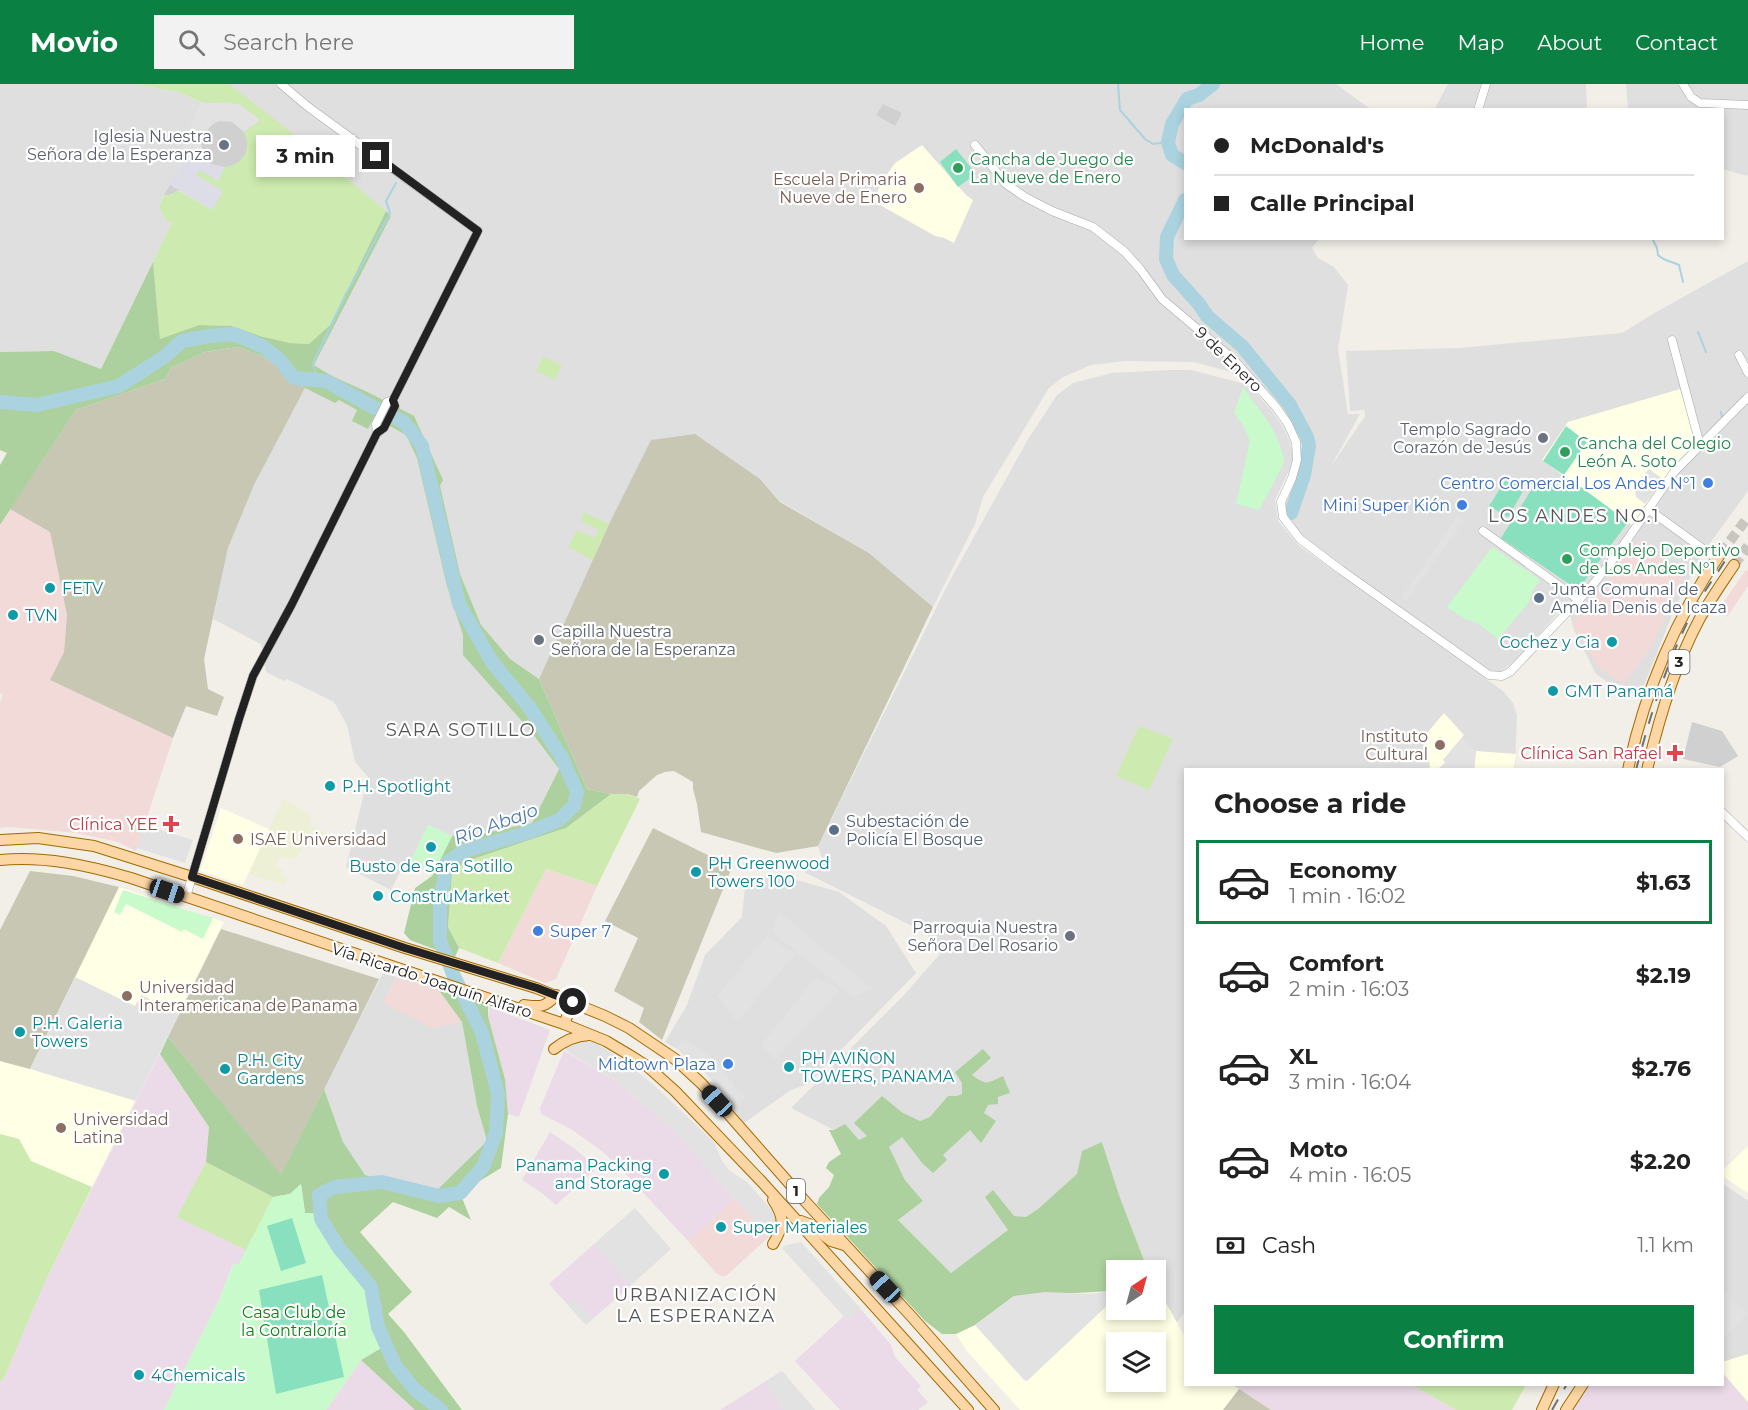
<!DOCTYPE html>
<html lang="en">
<head>
<meta charset="utf-8">
<style>
	:root { --surface:#fff; --page:#f2f2f2; --text:#222; --muted:#767676; --line:#e0e0e0; --accent:#0b8043 }
	body { margin:0; font-family:Montserrat,sans-serif; background:var(--page); color:var(--text); height:100vh; display:flex; flex-direction:column; font-size:22px; white-space:nowrap }
	* { box-sizing:border-box; margin:0 }
	p { font-size:20px; color:var(--muted) }
	.icon { flex:none; width:33px; height:33px; fill:none; stroke:currentColor; stroke-width:2; stroke-linecap:round; stroke-linejoin:round }
	.map { position:relative; flex:1; overflow:hidden }
	.sheet { position:absolute; left:1184px; top:684px; width:540px; height:618px; display:flex; flex-direction:column; background:var(--surface); border-radius:0px; box-shadow:0 3px 9px #0003 }
	.sheet>* { flex:none }
	.guide { position:absolute; left:1184px; top:24px; width:540px; height:132px; border-radius:0px; box-shadow:0 3px 9px #0003; display:grid; align-content:center; height:132px; padding:0 30px; background:var(--surface) }
	.needle { width:39px; rotate:36deg }
	.buttons { position:absolute; left:1106px; top:1176px; display:grid; gap:12px }
	.buttons a { display:grid; place-items:center; width:60px; height:60px; border-radius:0px; background:var(--surface); box-shadow:0 3px 9px #0003; font-size:30px }
	.end { position:absolute; width:27px; height:27px; margin:-14px; border:8px solid #222; background:#fff; box-shadow:0 0 0 3px #fff }
	.from { border-radius:50% }
	.bubble { position:absolute; height:42px; border-radius:0px; background:var(--surface); box-shadow:0 3px 9px #0003; font-size:20px; font-weight:700; line-height:42px; text-align:center }
	.car { position:absolute; width:18px; height:36px; margin:-18px -9px; border-radius:8px; box-shadow:0 0 4px 2px #0007; background:linear-gradient(#222 24%,#8ab4d8 0 40%,#222 0 76%,#8ab4d8 0 86%,#222 0) }
	.guide b { display:flex; align-items:center; gap:21px; height:57px; font-size:22px }
	.guide b+b { border-top:2px solid var(--line) }
	.guide i { width:15px; height:15px; background:var(--text) }
	ul { padding:0; list-style:none }
	li { display:flex; align-items:center; gap:18px; height:84px; margin:0 12px 9px; padding:0 18px; border:3px solid transparent; border-radius:0px }
	li div { flex:1 }
	li b { display:block; font-size:22px }
	li em { font-style:normal; font-weight:700 }
	li.current { border-color:var(--accent) }
	li>.icon { width:54px; height:54px; stroke-width:1.5 }
	h2 { padding:0 30px; font-size:27px; line-height:72px }
	.pay { display:flex; align-items:center; gap:15px; height:66px; padding:0 30px; font-size:22px }
	.pay p { margin-inline-start:auto }
	.primary-button { display:flex; gap:12px; margin-top:auto; padding:12px 30px }
	.primary-button a { flex:1; height:69px; border-radius:0px; background:var(--accent); color:#fff; font-size:24px; font-weight:700; line-height:69px; text-align:center }
	header { display:flex; align-items:center; gap:36px; box-sizing:border-box; height:84px; padding:0 30px; background:var(--accent); color:#fff }
	header strong { font-size:28px }
	nav { display:flex; gap:33px; margin-inline-start:auto; font-size:21px }
	.search { width:420px; height:54px; background:var(--page); display:flex; align-items:center; gap:15px; box-sizing:border-box; padding:0 21px; border-radius:0px; color:var(--muted); font-size:22px }
	.map>svg:first-child { display:block }
</style>
</head>
<body>
<header>
<strong>Movio</strong>
<div class="search"><svg class="icon" aria-label="search" viewBox="0 0 24 24"><circle cx="10" cy="10" r="6"/><path d="M15 15l6 6"/></svg>Search here</div>
<nav><a>Home</a><a>Map</a><a>About</a><a>Contact</a></nav>
</header>
<div class="map">
<svg width="1748" height="1326" viewBox="0 0 1748 1326">
	<rect width="100%" height="100%" fill="#f2efe9"/>
	<!-- residential -->
	<g fill="#e0dfdf">
		<polygon points="0,0 134,0 178,8 201,18 179,72 184,75 164,111 159,123 172,139 101,285 54,267 0,268"/>
		<polygon points="229,0 1336,0 1370,25 1185,26 1185,154 1319,155 1312,164 1318,174 1334,183 1348,201 1338,265 1348,330 1360,330 1330,384 1365,332 1364,326 1350,327 1346,267 1459,264 1622,249 1656,228 1748,177 1748,407 1702,470 1674,526 1642,606 1606,597 1596,590 1574,546 1567,518 1515,578 1499,588 1490,586 1345,484 1301,450 1286,428 1286,417 1296,398 1302,377 1303,365 1300,353 1280,321 1257,295 1194,278 1125,277 1091,281 1063,293 1049,304 983,413 975,440 933,523 869,469 780,417 760,395 609,440 539,595 468,559 529,645 559,685 532,739 485,749 452,752 428,741 411,777 404,780 391,806 346,783 368,693 355,678 347,641 334,618 287,595 284,597 266,588 261,560 213,535 228,464 254,401 305,304 314,281 391,132 309,62"/>
		<polygon points="1448,0 1586,0 1587,25 1434,26"/>
		<polygon points="1626,0 1748,0 1748,92 1722,85 1722,26 1628,25"/>
		<polygon points="1170,286 1191,286 1249,301 1272,327 1283,343 1290,358 1294,376 1275,416 1278,437 1298,461 1503,607 1513,619 1517,631 1515,686 1185,686 1185,1228 1176,1239 1155,1199 1155,1186 1148,1186 1147,1184 1119,1111 1102,1058 1078,1090 1038,1125 951,1189 898,1136 923,1117 905,1096 900,1085 859,1056 834,1046 791,1024 903,912 940,870 926,849 804,788 808,782 824,780 818,762 949,498 1027,357 1057,311 1073,299 1112,289"/>
		<polygon points="746,792 797,796 839,808 886,842 916,889 808,1000 791,1006 744,1039 727,1017 718,996 682,968 665,958 687,921 705,871 742,833"/>
		<polygon points="383,889 397,893 388,909 432,943 462,938 477,1022 487,1057 434,1109 365,1091 343,1058 324,1005"/>
		<polygon points="1722,1099 1748,1117 1748,1326 1573,1326 1589,1301 1722,1300"/>
	</g>
	<!-- commercial -->
	<g fill="#f2dad9">
		<polygon points="10,425 50,448 67,531 64,568 50,596 173,654 136,767 118,758 76,749 10,743 0,744 0,618 3,611 0,609 0,441"/>
		<polygon points="1638,456 1684,492 1650,565 1624,600 1600,585 1572,541 1582,526 1592,516"/>
		<polygon points="1746,486 1748,487 1748,502 1727,533 1718,526"/>
		<polygon points="546,785 597,802 556,895 545,899 498,879"/>
		<polygon points="397,893 438,905 462,938 432,944 383,919"/>
		<polygon points="735,1115 769,1153 726,1192 721,1192 716,1189 688,1157"/>
	</g>
	<!-- industrial -->
	<g fill="#ebdbe8">
		<polygon points="489,923 550,946 519,1033 508,1030 505,995 488,932"/>
		<polygon points="564,967 615,996 674,1047 735,1115 688,1157 628,1092 603,1068 571,1045 541,1030 540,1024"/>
		<polygon points="160,970 209,1043 206,1078 273,1113 238,1182 233,1180 218,1218 164,1326 0,1326 0,1298 4,1294 44,1200"/>
		<polygon points="550,1048 575,1065 597,1084 556,1121 542,1109 522,1096"/>
		<polygon points="594,1160 631,1201 586,1241 549,1200"/>
		<polygon points="860,1224 891,1261 895,1273 921,1302 917,1306 928,1318 918,1326 840,1326 795,1277 844,1232 847,1236"/>
		<polygon points="361,1276 415,1326 326,1326"/>
		<polygon points="1722,1286 1748,1316 1748,1326 1573,1326 1589,1301 1722,1300"/>
		<polygon points="782,1287 815,1326 720,1326"/>
		<polygon points="1232,1301 1412,1301 1456,1326 1271,1326"/>
	</g>
	<!-- education -->
	<g fill="#ffffe5" fill-rule="evenodd">
		<polygon points="922,61 966,111 973,116 954,159 944,154 935,152 873,117 883,96 895,79"/>
		<polygon points="1680,305 1697,360 1633,442 1542,376 1568,338"/>
		<polygon points="1444,629 1464,651 1443,676 1446,678 1438,685 1430,685 1428,667 1421,656"/>
		<polygon points="1476,667 1516,670 1514,685 1474,686"/>
		<polygon points="221,724 269,745 243,801 200,787"/>
		<polygon points="119,803 224,838 92,1103 31,1077 19,1055 0,1050 0,977 30,985"/>
		<polygon points="1748,1062 1748,1109 1722,1092 1722,1087"/>
		<path d="M1155,1199L1185,1253V1300L1232,1301L1239,1305L1223,1326H1020L966,1266L956,1250L975,1241L1014,1212L1045,1208L1091,1210L1113,1207L1116,1205V1226H1155ZM1116,1258H1155V1298H1116Z"/>
		<polygon points="1748,1270 1748,1318 1722,1288 1722,1278"/>
	</g>
	<!-- religious -->
	<g fill="#d0d0d0">
		<polygon points="229,0 309,62 170,111 164,111 184,76 179,73 208,2"/>
		<polygon points="883,20 902,29 895,42 876,31"/>
		<polygon points="1692,638 1722,647 1738,672 1720,683 1683,675"/>
	</g>
	<!-- construction -->
	<g fill="#c7c7b4">
		<polygon points="238,263 262,272 305,304 254,401 228,464 204,575 208,605 224,613 217,632 186,622 173,654 50,596 64,568 67,531 50,448 10,425 76,326 165,295 171,284 205,268"/>
		<polygon points="695,350 760,395 780,418 869,469 933,523 818,762 776,769 701,748 697,720 693,705 693,698 674,687 665,688 657,691 639,707 637,713 628,710 611,710 587,705 539,595 609,440 651,356"/>
		<polygon points="653,744 732,783 662,956 639,938 644,924 614,907 638,854 605,837"/>
		<polygon points="30,787 73,792 119,803 30,985 0,977 0,846"/>
		<polygon points="221,845 379,895 281,1092 168,953"/>
		<polygon points="1239,1305 1271,1326 1223,1326"/>
	</g>
	<!-- farmland -->
	<polygon fill="#eef0d5" points="283,714 312,732 309,741 334,752 329,763 323,760 326,754 312,746 296,775 280,773 275,781 283,786 281,791 288,795 284,801 249,790"/>
	<!-- grass -->
	<g fill="#cdebb0">
		<path d="M134,0H229L309,62L386,127L330,241L309,260L290,259L260,252L232,242L199,241L160,256L153,178L172,139L166,136L159,123L164,111H170L178,106L212,126L196,91L198,86L218,97L225,83C244,81 252,65 244,48L260,36L228,18L214,19L201,18L178,8Z"/>
		<polygon points="543,272 562,282 555,296 536,287"/>
		<polygon points="584,428 609,440 593,476 568,463 577,446 594,454 599,446 581,437"/>
		<polygon points="1139,642 1173,655 1149,706 1116,692"/>
		<polygon points="611,710 628,710 640,715 597,802 546,785 498,879 459,864 448,843 452,790 464,778 566,744"/>
		<polygon points="0,1050 19,1055 31,1077 92,1103 44,1200 4,1294 0,1298"/>
		<polygon points="206,1078 273,1113 246,1166 177,1133"/>
		<polygon points="1412,1301 1526,1300 1526,1301 1512,1326 1456,1326"/>
	</g>
	<!-- forest -->
	<g fill="#add19e">
		<path d="M386,127L391,132L314,281C335,296 361,303 383,316L368,345L352,337L357,326L339,316L335,319L305,304L262,272L238,263L205,268L171,284L165,295L76,326L0,441V381L7,369L0,366V268L54,267L101,285L153,178L160,255L199,241L232,242L260,252L290,259L309,260L330,241Z"/>
		<polygon points="397,323 414,332 443,396 440,402 460,490 481,541 510,575 539,595 587,705 611,710 566,744 464,778 452,790 448,843 459,864 455,873 410,856 404,849 415,804 432,792 452,752 485,749 532,739 559,685 529,645 463,571 463,551 447,502 417,374 406,351 388,341"/>
		<polygon points="438,905 488,920 488,932 505,995 508,1030 501,1084 460,1109 471,1136 449,1123 437,1134 393,1118 360,1148 412,1208 388,1230 404,1248 462,1326 415,1326 361,1276 386,1261 378,1243 371,1203 320,1130 305,1129 301,1100 290,1110 273,1113 206,1078 209,1043 160,970 168,953 281,1091 324,1005 343,1058 365,1091 434,1109 487,1057 477,1022 462,938"/>
		<path d="M983,965L991,974L972,991C986,1002 988,999 1003,992L1010,1009L998,1013V1020L988,1021L984,1029L996,1037L981,1059L970,1046L943,1071L947,1076L933,1089L923,1080L902,1053L889,1063L905,1096L923,1117L898,1136L951,1189L1008,1146L985,1113L993,1106L1014,1132L1026,1133L1038,1125L1077,1090L1082,1067L1102,1058L1119,1111L1147,1184L1123,1183V1186H1116V1205L1113,1207L1014,1212L975,1241L956,1250H942L925,1237L817,1120L819,1114L829,1103L834,1091L826,1084L829,1078L841,1070L829,1046H834L845,1040L859,1056L867,1052L854,1039L882,1012L903,1029L920,1037L930,1033L948,1012H957L962,1010V999L955,988Z"/>
	</g>
	<!-- park -->
	<g fill="#c8facc">
		<path d="M1243,303C1259,328 1281,347 1284,379L1259,426L1236,420L1250,357L1243,341L1234,329Z"/>
		<polygon points="1492,463 1540,496 1533,506 1529,518 1498,555 1476,538 1467,536 1447,523"/>
		<polygon points="428,741 452,752 432,792 411,777"/>
		<polygon points="123,806 213,834 203,855 184,845 182,848 126,820 120,831 114,828"/>
		<polygon points="301,1100 305,1129 320,1130 321,1136 371,1203 378,1243 386,1261 361,1276 326,1326 164,1326 218,1218 234,1179 238,1181 273,1113 290,1110"/>
	</g>
	<!-- pitch -->
	<g fill="#88e0be">
		<polygon points="956,65 976,90 958,103 940,78"/>
		<polygon points="1566,342 1587,358 1564,391 1543,377"/>
		<polygon points="1507,394 1525,404 1508,433 1489,422"/>
		<polygon points="1533,403 1581,403 1628,438 1578,506 1501,454"/>
		<polygon points="292,1134 306,1179 281,1187 267,1142"/>
		<polygon points="322,1191 344,1293 276,1310 259,1206"/>
	</g>
	<!-- parking -->
	<g fill="#e2e2e2">
		<polygon points="201,18 214,19 228,18 240,21 260,36 244,48 232,38 219,37 213,40 204,49 201,60 203,68 197,70 194,79 179,73"/>
		<polygon points="1649,385 1664,396 1645,420 1636,413 1634,402"/>
		<polygon points="1457,432 1464,437 1406,517 1401,514"/>
		<polygon points="1462,654 1476,667 1474,685 1438,685 1446,679 1443,676"/>
		<polygon points="144,741 193,756 185,779 137,764"/>
		<polygon points="779,828 872,904 873,904 853,913 772,848"/>
		<polygon points="767,852 795,870 737,938 717,912"/>
		<polygon points="75,893 135,922 141,911 179,930 136,1017 30,985"/>
		<polygon points="815,894 840,906 775,975 761,961"/>
		<polygon points="582,955 594,958 620,974 655,1002 714,1058 722,1077 730,1087 747,1098 776,1131 779,1139 776,1139 769,1153 674,1047 615,996 569,969 565,964"/>
		<polygon points="684,955 705,968 717,978 733,999 738,1010 746,1012 733,1026 719,1009 717,1001 696,980 686,974 676,963"/>
		<polygon points="635,1124 671,1165 631,1201 594,1160"/>
		<polygon points="801,1158 860,1224 847,1236 782,1164 786,1161"/>
		<polygon points="1722,1205 1747,1229 1722,1258"/>
		<polygon points="1113,1207 1112,1217 1027,1297 1024,1296 975,1241 1014,1212 1045,1208 1091,1210"/>
		<polygon points="574,1214 593,1235 586,1241 567,1220"/>
		<polygon points="782,1287 815,1326 783,1326 765,1298"/>
	</g>
	<!-- plaza -->
	<polygon fill="#dddde8" points="203,68 211,80 225,83 218,97 199,86 196,91 223,107 212,126 170,101 184,75 194,79 197,70"/>
	<g fill="none" stroke-linecap="round" stroke-linejoin="round">
		<!-- stream -->
		<g stroke="#aad3df" stroke-width="2">
			<polyline points="1118,0 1120,26 1145,55 1153,60 1168,58"/>
			<path d="M1652,154L1657,164L1658,171C1664,177 1671,177 1679,181L1683,198"/>
			<polyline points="1698,248 1706,268"/>
			<polyline points="317,297 313,279 346,210 390,129 386,117 396,99"/>
			<polyline points="1721,328 1722,334"/>
		</g>
		<!-- river -->
		<g stroke="#aad3df" stroke-width="14">
			<polyline points="1185,79 1172,71 1168,58 1172,40 1187,15 1199,11 1213,0"/>
			<polyline points="1185,116 1167,153 1166,175 1173,191 1199,220 1207,232 1242,262 1290,321 1307,353 1309,362 1304,391 1291,429"/>
			<polyline points="0,318 37,321 119,302 164,273 182,257 209,252 234,250 262,262 280,276 294,294 326,297 373,323 404,338 422,362 459,520 492,578 530,624 562,674 577,708 574,722 559,736 530,748 464,767 447,779 440,817 440,857 453,890 482,949 498,1010 496,1049 483,1083 460,1109 439,1112 382,1098 335,1103 319,1111 321,1135 339,1164 371,1203 378,1243 395,1281 415,1306 441,1326"/>
		</g>
		<!-- primary-tunnel -->
		<g stroke="#c8c6c1" stroke-width="10" stroke-dasharray="10 5" stroke-linecap="butt">
			<polyline points="1721,469 1748,433"/>
			<polyline points="1734,481 1748,462"/>
		</g>
		<defs>
			<g id="tertiary">
				<polyline points="281,0 307,22 478,147 393,316 387,318 376,340 377,349"/>
				<polyline points="1683,0 1691,13 1700,19 1748,21"/>
				<polyline points="1478,26 1486,0"/>
				<polyline points="975,61 1006,100 1025,113 1052,127 1093,143 1125,168 1141,186 1162,215 1233,275 1276,323 1288,340 1296,358 1297,376 1292,394 1281,418 1283,433 1300,455 1341,486 1489,591 1502,592 1510,588 1591,503 1618,469 1674,388 1748,313"/>
				<polyline points="1672,256 1700,361"/>
				<polyline points="1739,271 1748,289"/>
				<polyline points="1648,425 1717,475"/>
				<polyline points="1483,447 1579,516"/>
				<polyline points="1722,728 1748,753"/>
				<polyline points="186,813 239,635 253,592 292,520 377,349 384,344 395,322 393,316"/>
			</g>
			<g id="primary">
				<path d="M1628,686C1644,609 1676,533 1721,469"/>
				<path d="M1647,686C1659,634 1674,583 1699,536C1709,517 1722,499 1734,481"/>
				<polyline points="0,756 38,754 94,762 192,793 405,864 536,904 605,932 629,944 675,975 702,1000 803,1115 911,1232 994,1326"/>
				<path d="M0,776C45,772 87,781 131,794L564,940L606,957L631,972L647,982L675,1007L762,1098L968,1326"/>
				<path d="M524,921C540,923 545,924 556,911"/>
				<polyline points="564,940 573,918"/>
				<path d="M554,965C565,956 575,952 589,951"/>
				<polyline points="801,1137 809,1140 831,1157 844,1161"/>
				<path d="M773,1160C784,1142 785,1134 773,1116"/>
				<polyline points="1542,1326 1554,1300"/>
				<polyline points="1566,1326 1583,1300"/>
			</g>
		</defs>
		<!-- tertiary casing -->
		<use href="#tertiary" stroke="#a9a9a9" stroke-width="9"/>
		<!-- primary casing -->
		<use href="#primary" stroke="#a06b00" stroke-width="12"/>
		<!-- tertiary -->
		<use href="#tertiary" stroke="#fff" stroke-width="8"/>
		<!-- primary -->
		<use href="#primary" stroke="#fcd6a4" stroke-width="10"/>
		<!-- rail -->
		<g stroke="#707070" stroke-width="2" stroke-dasharray="12 12" stroke-linecap="butt">
			<path d="M1636,686C1649,635 1665,584 1688,537C1698,516 1712,497 1725,477"/>
			<polyline points="1552,1326 1567,1300"/>
		</g>
	</g>
	<g fill="none" stroke-linecap="round" stroke-linejoin="round">
		<!-- route -->
		<polyline stroke="#222" stroke-width="8" points="376,72 478,147 393,316 395,322 384,344 377,349 292,520 253,592 239,635 192,793 405,864 537,904 573,918"/>
	</g>
	<!-- markers -->
	<g fill="#6b7280" stroke="#fff" stroke-width="2">
		<circle cx="224" cy="61" r="6"/>
		<circle cx="1543" cy="354" r="6"/>
		<circle cx="539" cy="556" r="6"/>
		<circle cx="1070" cy="852" r="6"/>
	</g>
	<g fill="#2e9e5b" stroke="#fff" stroke-width="2">
		<circle cx="958" cy="84" r="6"/>
		<circle cx="1565" cy="368" r="6"/>
		<circle cx="1567" cy="475" r="6"/>
	</g>
	<g fill="#8d6e63" stroke="#fff" stroke-width="2">
		<circle cx="919" cy="104" r="6"/>
		<circle cx="1440" cy="661" r="6"/>
		<circle cx="238" cy="755" r="6"/>
		<circle cx="127" cy="912" r="6"/>
		<circle cx="61" cy="1044" r="6"/>
	</g>
	<g fill="#3f7fe0" stroke="#fff" stroke-width="2">
		<circle cx="1708" cy="399" r="6"/>
		<circle cx="1462" cy="421" r="6"/>
		<circle cx="538" cy="847" r="6"/>
		<circle cx="728" cy="980" r="6"/>
	</g>
	<g fill="#0f9aa8" stroke="#fff" stroke-width="2">
		<circle cx="50" cy="504" r="6"/>
		<circle cx="13" cy="531" r="6"/>
		<circle cx="1612" cy="558" r="6"/>
		<circle cx="1553" cy="607" r="6"/>
		<circle cx="330" cy="702" r="6"/>
		<circle cx="431" cy="763" r="6"/>
		<circle cx="696" cy="788" r="6"/>
		<circle cx="378" cy="812" r="6"/>
		<circle cx="20" cy="948" r="6"/>
		<circle cx="789" cy="983" r="6"/>
		<circle cx="225" cy="985" r="6"/>
		<circle cx="664" cy="1090" r="6"/>
		<circle cx="721" cy="1143" r="6"/>
		<circle cx="139" cy="1291" r="6"/>
	</g>
	<g fill="#5c6f8a" stroke="#fff" stroke-width="2">
		<circle cx="1539" cy="514" r="6"/>
		<circle cx="834" cy="746" r="6"/>
	</g>
	<g fill="#e0444e" stroke="#fff" stroke-width="2">
		<path d="M1672 660h6v6h6v6h-6v6h-6v-6h-6v-6h6z"/>
		<path d="M168 731h6v6h6v6h-6v6h-6v-6h-6v-6h6z"/>
	</g>
	<g text-anchor="middle" stroke-width="4.5" stroke-linejoin="round" paint-order="stroke">
		<!-- shield labels -->
		<g fill="#fff" stroke="#646464" stroke-width="1.5">
			<rect x="1668.5" y="566" width="21" height="24" rx="4.5"/>
			<rect x="787" y="1095" width="18" height="24" rx="4.5"/>
		</g>
		<g font-size="15" font-weight="bold" fill="#222">
			<text x="1679" y="583">3</text>
			<text x="796" y="1112">1</text>
		</g>
		<!-- worship labels -->
		<g font-size="16" fill="#5b616d" stroke="#fff" text-anchor="end">
			<text x="212" y="58">Iglesia Nuestra<tspan x="212" dy="18">Señora de la Esperanza</tspan></text>
			<text x="1531" y="351">Templo Sagrado<tspan x="1531" dy="18">Corazón de Jesús</tspan></text>
			<text x="551" y="553" text-anchor="start">Capilla Nuestra<tspan x="551" dy="18">Señora de la Esperanza</tspan></text>
			<text x="1058" y="849">Parroquia Nuestra<tspan x="1058" dy="18">Señora Del Rosario</tspan></text>
		</g>
		<!-- leisure labels -->
		<g font-size="16" fill="#27864d" stroke="#fff" text-anchor="start">
			<text x="970" y="81">Cancha de Juego de<tspan x="970" dy="18">La Nueve de Enero</tspan></text>
			<text x="1577" y="365">Cancha del Colegio<tspan x="1577" dy="18">León A. Soto</tspan></text>
			<text x="1579" y="472">Complejo Deportivo<tspan x="1579" dy="18">de Los Andes N°1</tspan></text>
		</g>
		<!-- education labels -->
		<g font-size="16" fill="#785e54" stroke="#fff" text-anchor="start">
			<text x="907" y="101" text-anchor="end">Escuela Primaria<tspan x="907" dy="18">Nueve de Enero</tspan></text>
			<text x="1428" y="658" text-anchor="end">Instituto<tspan x="1428" dy="18">Cultural</tspan></text>
			<text x="250" y="761">ISAE Universidad</text>
			<text x="139" y="909">Universidad<tspan x="139" dy="18">Interamericana de Panama</tspan></text>
			<text x="73" y="1041">Universidad<tspan x="73" dy="18">Latina</tspan></text>
		</g>
		<!-- street labels -->
		<g font-size="16" fill="#222" stroke="#fff">
			<text transform="translate(1229 275) rotate(44)" y="6">9 de Enero</text>
			<text transform="translate(432 896) rotate(18)" y="6">Vía Ricardo Joaquín Alfaro</text>
		</g>
		<!-- shop labels -->
		<g font-size="16" fill="#366cbe" stroke="#fff" text-anchor="end">
			<text x="1696" y="405">Centro Comercial Los Andes N°1</text>
			<text x="1450" y="427">Mini Super Kión</text>
			<text x="550" y="853" text-anchor="start">Super 7</text>
			<text x="716" y="986">Midtown Plaza</text>
		</g>
		<!-- culture labels -->
		<g font-size="16" fill="#0d838f" stroke="#fff" text-anchor="start">
			<text x="62" y="510">FETV</text>
			<text x="25" y="537">TVN</text>
			<text x="1600" y="564" text-anchor="end">Cochez y Cia</text>
			<text x="1565" y="613">GMT Panamá</text>
			<text x="342" y="708">P.H. Spotlight</text>
			<text x="708" y="785">PH Greenwood<tspan x="708" dy="18">Towers 100</tspan></text>
			<text x="431" y="788" text-anchor="middle">Busto de Sara Sotillo</text>
			<text x="390" y="818">ConstruMarket</text>
			<text x="32" y="945">P.H. Galeria<tspan x="32" dy="18">Towers</tspan></text>
			<text x="801" y="980">PH AVIÑON<tspan x="801" dy="18">TOWERS, PANAMA</tspan></text>
			<text x="237" y="982">P.H. City<tspan x="237" dy="18">Gardens</tspan></text>
			<text x="652" y="1087" text-anchor="end">Panama Packing<tspan x="652" dy="18">and Storage</tspan></text>
			<text x="733" y="1149">Super Materiales</text>
			<text x="151" y="1297">4Chemicals</text>
		</g>
		<!-- service labels -->
		<g font-size="16" fill="#4e5e75" stroke="#fff" text-anchor="start">
			<text x="1551" y="511">Junta Comunal de<tspan x="1551" dy="18">Amelia Denis de Icaza</tspan></text>
			<text x="846" y="743">Subestación de<tspan x="846" dy="18">Policía El Bosque</tspan></text>
		</g>
		<!-- health labels -->
		<g font-size="16" fill="#be3a42" stroke="#fff" text-anchor="end">
			<text x="1662" y="675">Clínica San Rafael</text>
			<text x="158" y="746">Clínica YEE</text>
		</g>
		<!-- park labels -->
		<g font-size="16" fill="#0c8416" stroke="#fff">
			<text x="294" y="1234">Casa Club de<tspan x="294" dy="18">la Contraloría</tspan></text>
		</g>
		<!-- neighbourhood labels -->
		<g font-size="18" letter-spacing="1.5" fill="#555" stroke="#fff">
			<text x="1574" y="438">LOS ANDES NO.1</text>
			<text x="461" y="652">SARA SOTILLO</text>
			<text x="696" y="1217">URBANIZACIÓN<tspan x="696" dy="21">LA ESPERANZA</tspan></text>
		</g>
		<!-- water labels -->
		<g font-size="18" font-style="italic" fill="#4a7aab" stroke="#fff">
			<text transform="translate(496 740) rotate(-20)" y="6">Río Abajo</text>
		</g>
	</g>
</svg>
<div class="buttons">
<a><svg class="needle" viewBox="-14 -14 28 28"><path d="M0-13l5 13h-10z" fill="#e53935"/><path d="M0 13l5-13h-10z" fill="#767676"/></svg></a>
<a><svg class="icon" aria-label="layers" viewBox="0 0 24 24"><path d="M12 4l9 5-9 5-9-5zM3 14l9 5 9-5"/></svg></a>
</div>
<i class="end from" style="left:573px;top:918px"></i>
<i class="end" style="left:376px;top:72px"></i>
<div class="bubble" style="left:256px;top:51px;width:99px">3 min</div>
<i class="car" style="left:167px;top:807px;rotate:109deg"></i>
<i class="car" style="left:717px;top:1017px;rotate:317deg"></i>
<i class="car" style="left:885px;top:1203px;rotate:317deg"></i>
<div class="guide">
<b><i class="from"></i>McDonald's</b>
<b><i></i>Calle Principal</b>
</div>
<section class="sheet">
<h2>Choose a ride</h2>
<ul>
<li class="current"><svg class="icon" aria-label="car" viewBox="0 0 24 24"><path d="M5 17H2v-5l4-1 3-4h7l3 4 3 1v5h-3M9 17h6M6 11h13"/><circle cx="7" cy="17" r="2"/><circle cx="17" cy="17" r="2"/></svg><div><b>Economy</b><p>1 min · 16:02</p></div><em>$1.63</em></li>
<li><svg class="icon" aria-label="car" viewBox="0 0 24 24"><path d="M5 17H2v-5l4-1 3-4h7l3 4 3 1v5h-3M9 17h6M6 11h13"/><circle cx="7" cy="17" r="2"/><circle cx="17" cy="17" r="2"/></svg><div><b>Comfort</b><p>2 min · 16:03</p></div><em>$2.19</em></li>
<li><svg class="icon" aria-label="car" viewBox="0 0 24 24"><path d="M5 17H2v-5l4-1 3-4h7l3 4 3 1v5h-3M9 17h6M6 11h13"/><circle cx="7" cy="17" r="2"/><circle cx="17" cy="17" r="2"/></svg><div><b>XL</b><p>3 min · 16:04</p></div><em>$2.76</em></li>
<li><svg class="icon" aria-label="car" viewBox="0 0 24 24"><path d="M5 17H2v-5l4-1 3-4h7l3 4 3 1v5h-3M9 17h6M6 11h13"/><circle cx="7" cy="17" r="2"/><circle cx="17" cy="17" r="2"/></svg><div><b>Moto</b><p>4 min · 16:05</p></div><em>$2.20</em></li>
</ul>
<div class="pay"><svg class="icon" aria-label="cash" viewBox="0 0 24 24"><path d="M3 7h18v10H3z"/><circle cx="12" cy="12" r="2"/></svg>Cash<p>1.1 km</p></div>
<div class="primary-button"><a>Confirm</a></div>
</section>
</div>
</body>
</html>
